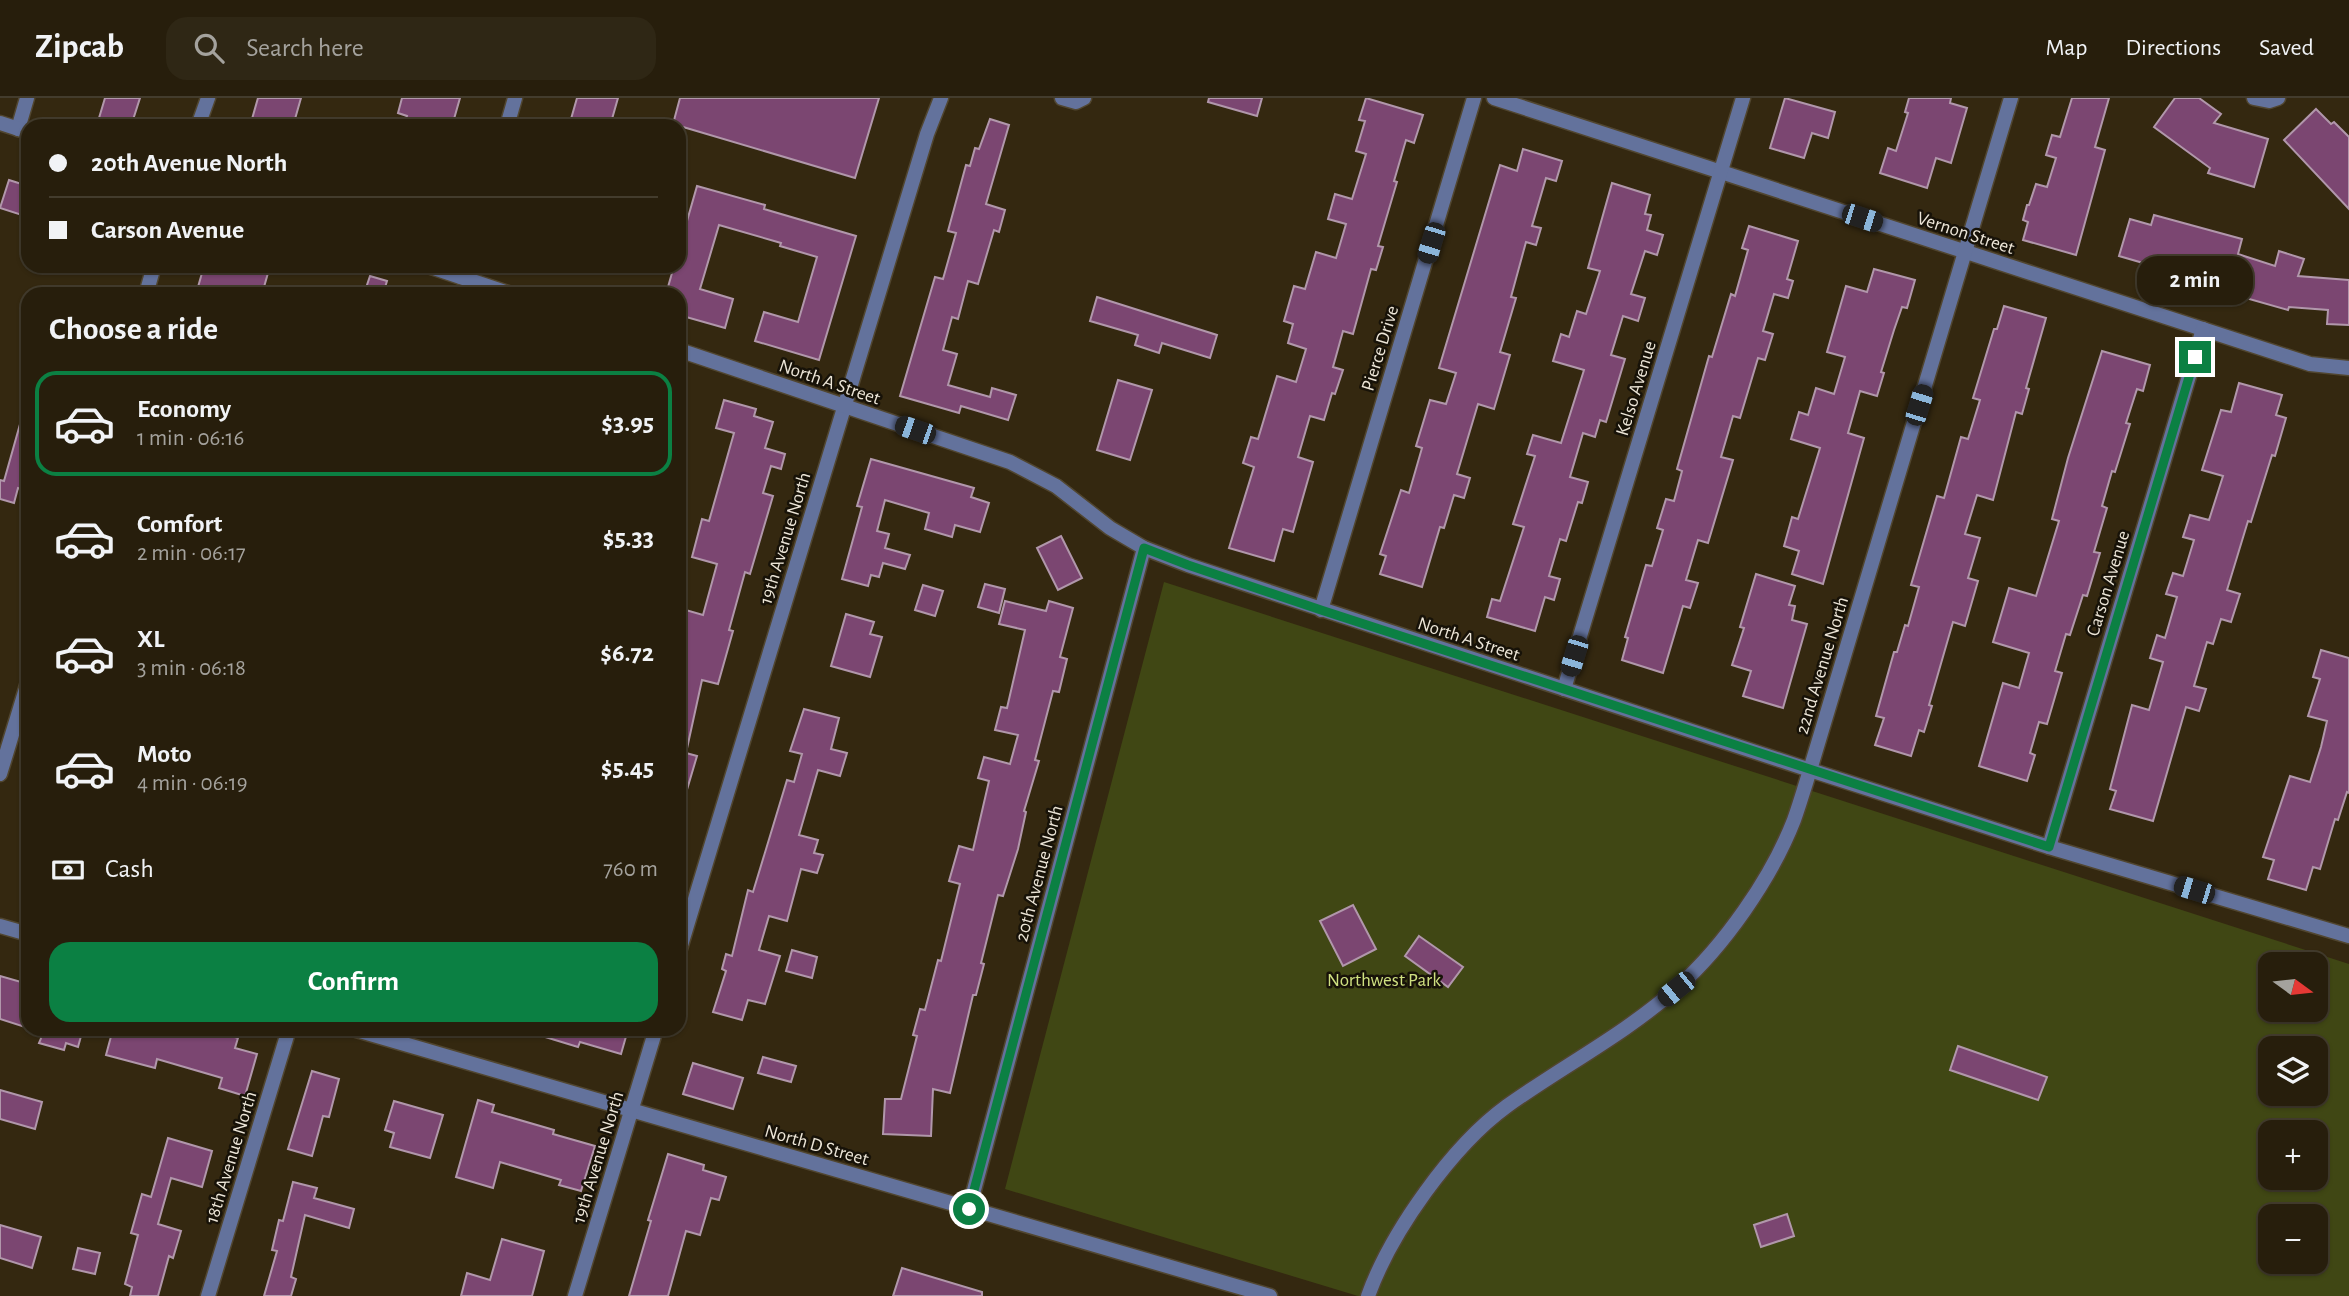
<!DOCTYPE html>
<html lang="en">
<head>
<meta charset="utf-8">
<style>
	:root { --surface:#271e0c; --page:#2f2715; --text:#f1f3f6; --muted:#a4a29d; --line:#433c2d; --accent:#0b8043 }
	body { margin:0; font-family:"Alegreya Sans",sans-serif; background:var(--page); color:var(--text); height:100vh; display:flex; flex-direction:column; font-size:26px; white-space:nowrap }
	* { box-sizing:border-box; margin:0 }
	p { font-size:23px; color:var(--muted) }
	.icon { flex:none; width:38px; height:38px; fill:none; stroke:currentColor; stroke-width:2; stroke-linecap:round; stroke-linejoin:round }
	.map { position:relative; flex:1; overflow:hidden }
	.sheet { position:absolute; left:21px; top:189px; width:665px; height:749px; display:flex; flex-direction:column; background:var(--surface); border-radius:21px; box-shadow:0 2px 5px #0004,0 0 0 2px var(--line) }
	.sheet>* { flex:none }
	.top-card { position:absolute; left:21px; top:21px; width:665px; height:154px; border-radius:21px; box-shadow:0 2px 5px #0004,0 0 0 2px var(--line); display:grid; align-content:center; height:154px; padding:0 28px; background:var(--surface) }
	.needle { width:46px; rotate:105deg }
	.fabs { position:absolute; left:2258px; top:854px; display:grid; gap:14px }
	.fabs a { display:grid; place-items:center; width:70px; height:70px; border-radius:14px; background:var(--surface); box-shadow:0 2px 5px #0004,0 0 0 2px var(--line); font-size:35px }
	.end { position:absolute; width:32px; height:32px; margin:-16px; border:9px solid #0b8043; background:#fff; box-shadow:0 0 0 4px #fff }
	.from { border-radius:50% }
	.bubble { position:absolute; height:49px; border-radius:21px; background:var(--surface); box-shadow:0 2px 5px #0004,0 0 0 2px var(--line); font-size:23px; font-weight:700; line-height:49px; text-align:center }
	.car { position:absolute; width:21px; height:42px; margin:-21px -10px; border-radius:9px; box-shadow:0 0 5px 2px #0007; background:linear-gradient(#222 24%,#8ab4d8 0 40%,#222 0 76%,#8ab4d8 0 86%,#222 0) }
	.top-card b { display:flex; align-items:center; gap:24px; height:66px; font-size:26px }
	.top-card b+b { border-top:2px solid var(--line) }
	.top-card i { width:18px; height:18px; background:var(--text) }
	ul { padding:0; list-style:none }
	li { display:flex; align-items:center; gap:21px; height:105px; margin:0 14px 10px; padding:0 14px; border:4px solid transparent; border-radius:21px }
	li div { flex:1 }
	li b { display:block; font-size:26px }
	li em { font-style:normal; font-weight:700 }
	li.selected { border-color:var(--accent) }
	li>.icon { width:63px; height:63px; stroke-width:1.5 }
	h2 { padding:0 28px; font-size:32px; line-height:84px }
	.pay { display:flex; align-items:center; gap:18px; height:77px; padding:0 28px; font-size:26px }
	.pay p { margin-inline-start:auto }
	.primary-button { display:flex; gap:14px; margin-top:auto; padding:14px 28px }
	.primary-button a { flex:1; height:80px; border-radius:21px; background:var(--accent); color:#fff; font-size:28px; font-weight:700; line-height:80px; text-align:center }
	header { display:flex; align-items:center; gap:42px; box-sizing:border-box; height:98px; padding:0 35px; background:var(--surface); border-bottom:2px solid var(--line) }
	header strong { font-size:33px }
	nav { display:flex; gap:38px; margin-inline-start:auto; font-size:24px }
	.search { width:490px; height:63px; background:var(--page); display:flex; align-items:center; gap:18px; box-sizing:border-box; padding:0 24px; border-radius:21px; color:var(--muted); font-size:26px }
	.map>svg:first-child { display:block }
</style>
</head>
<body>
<header>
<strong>Zipcab</strong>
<div class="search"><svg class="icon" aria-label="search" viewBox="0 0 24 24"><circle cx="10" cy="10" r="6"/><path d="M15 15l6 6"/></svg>Search here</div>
<nav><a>Map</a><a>Directions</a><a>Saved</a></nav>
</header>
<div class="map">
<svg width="2349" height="1198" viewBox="0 0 2349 1198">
	<rect width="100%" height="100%" fill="#342810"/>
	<!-- green -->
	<path fill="#404714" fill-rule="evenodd" d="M1164,484L2349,866V1198H1358L1005,1091ZM2270,866H2315V912H2270ZM2270,950H2315V996H2270ZM2270,1034H2315V1080H2270ZM2270,1118H2315V1164H2270Z"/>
	<!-- building -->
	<g fill="#7b4671" stroke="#b197ab" stroke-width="2">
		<polygon points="105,0 140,0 131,28 99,20"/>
		<polygon points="258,0 301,0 293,28 250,28"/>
		<polygon points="402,0 460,0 452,28 404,28 407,18 398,15"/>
		<polygon points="577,0 618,0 610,28 569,28"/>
		<polygon points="680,0 879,0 855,80 673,26"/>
		<polygon points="1209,0 1262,0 1257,18 1208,4"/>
		<polygon points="1366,0 1423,17 1414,45 1406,42 1394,83 1397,84 1378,148 1383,149 1376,172 1371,171 1353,236 1343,233 1333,269 1343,272 1335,296 1332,295 1324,322 1310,318 1298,359 1313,364 1293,434 1283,431 1274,463 1229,450 1254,369 1243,365 1251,339 1258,341 1277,278 1296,284 1306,251 1288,245 1293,226 1284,223 1294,188 1305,191 1316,154 1336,160 1346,126 1328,121 1335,96 1352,101 1366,56 1356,53 1365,23 1359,22"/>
		<polygon points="1785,0 1835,14 1828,40 1812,35 1804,60 1770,50"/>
		<polygon points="1909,0 1951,0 1950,5 1967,10 1951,65 1936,60 1927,90 1880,75 1888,50 1896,53 1908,15 1905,14"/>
		<polygon points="2072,0 2109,0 2095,49 2105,52 2076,157 2023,142 2028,124 2023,122 2027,107 2029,107 2036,86 2047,89 2056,60 2046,57 2052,37 2060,39"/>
		<polygon points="2175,0 2199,0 2221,16 2214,25 2268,41 2254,89 2208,75 2210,70 2154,29"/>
		<polygon points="2316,11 2331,26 2334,24 2349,39 2349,111 2284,42"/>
		<polygon points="990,21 1009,27 986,106 1005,112 999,134 994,132 978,186 968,183 958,221 952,219 943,252 957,256 948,287 990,299 992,290 1016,297 1008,322 961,308 959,315 900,298 935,179 943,181 956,135 948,133 966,67 970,68 975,50 979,51"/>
		<polygon points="1523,51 1562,63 1556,83 1546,80 1532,128 1541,130 1536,147 1526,144 1511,199 1516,200 1500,254 1510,257 1494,311 1478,306 1457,376 1470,380 1464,400 1454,397 1444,430 1440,429 1422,489 1380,476 1386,458 1380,456 1401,392 1409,395 1422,350 1416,348 1430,302 1446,306 1456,275 1439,270 1500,67 1517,73"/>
		<polygon points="9,82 28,88 28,119 0,110"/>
		<polygon points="1612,85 1650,97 1645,116 1651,117 1647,132 1663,137 1657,157 1645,153 1631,196 1645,200 1638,223 1623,218 1611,257 1625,261 1606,324 1600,322 1595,339 1583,335 1570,379 1588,384 1582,405 1578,404 1566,443 1560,441 1549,478 1560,481 1554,502 1545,499 1535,533 1487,519 1492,501 1500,503 1524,429 1513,426 1535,358 1527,356 1533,337 1561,345 1584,272 1553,263 1561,236 1569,239 1577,213 1586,216 1600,173 1588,170"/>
		<polygon points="697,88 765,107 764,111 856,138 819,262 755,243 764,214 798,224 817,159 780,148 781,145 719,127 700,191 733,201 725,230 679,217 679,196 666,196 674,168 679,168 679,151"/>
		<polygon points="2154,117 2242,141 2238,156 2275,168 2279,153 2304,161 2298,178 2349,182 2349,227 2327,226 2328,212 2289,209 2288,212 2172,179 2174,174 2119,158 2130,121 2151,127"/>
		<polygon points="1749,128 1798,143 1787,181 1793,183 1788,200 1774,196 1763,233 1773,236 1765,262 1758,260 1740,320 1733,318 1721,359 1733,362 1708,445 1698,442 1686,482 1698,485 1690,510 1683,508 1663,575 1622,562 1628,540 1625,539 1646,467 1652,468 1663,432 1657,430 1666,401 1674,403 1682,373 1677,371 1709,258 1712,259 1731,196 1735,198 1748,152 1742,150"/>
		<polygon points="204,168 270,168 262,196 196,196"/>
		<polygon points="1874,171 1915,182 1907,210 1902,209 1894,232 1881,274 1884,275 1877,298 1860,293 1848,335 1864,340 1823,486 1792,476 1799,453 1784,448 1792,419 1798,421 1820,350 1791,341 1799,314 1808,317 1816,290 1834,296 1845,259 1827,254 1846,188 1867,194"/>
		<polygon points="370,178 387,183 383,196 364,196"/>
		<polygon points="1097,199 1217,237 1210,260 1162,245 1159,255 1135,247 1138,237 1090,223"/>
		<polygon points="2004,208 2046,220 2026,290 2029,291 2022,316 2016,314 1993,402 1977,397 1965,436 1980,440 1968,480 1978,483 1965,528 1953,524 1929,607 1932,608 1924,634 1919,632 1911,658 1875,647 1884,620 1876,618 1894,554 1897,554 1905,527 1908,528 1919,489 1911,487 1937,398 1944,400 1961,339 1968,341 1980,302 1973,300 1994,231 1997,231"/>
		<polygon points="2102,253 2150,267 2143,293 2137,291 2126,325 2130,326 2115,374 2112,373 2102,408 2107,410 2094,454 2100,455 2087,498 2083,497 2070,537 2066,536 2055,573 2062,575 2047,626 2039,624 2030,655 2035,657 2027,683 1979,668 2003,585 2019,590 2029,555 1993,544 2009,490 2036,498 2059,423 2052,421 2068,360"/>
		<polygon points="1118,282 1152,292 1130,362 1097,352"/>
		<polygon points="2239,285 2282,297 2276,317 2286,320 2275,358 2272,357 2251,424 2248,423 2227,492 2240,496 2231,524 2221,521 2213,546 2207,544 2194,588 2206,591 2199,613 2186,609 2153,723 2110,711 2116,693 2110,691 2132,607 2149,612 2163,564 2150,560 2157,537 2165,540 2177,499 2166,496 2173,475 2183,478 2194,442 2183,439 2190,417 2209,422 2223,378 2202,372 2221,312 2231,314"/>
		<polygon points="724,302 756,311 754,318 773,324 765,350 785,356 781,371 771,368 763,395 773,398 750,476 745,474 729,532 733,533 718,586 702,582 686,655 697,658 683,705 679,704 679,510 703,517 717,466 692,459 702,421 709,423 734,335 716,330"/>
		<polygon points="24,312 28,312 28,393 18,390 14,405 0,401 0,382 4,383"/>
		<polygon points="871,361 974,390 971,399 989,405 980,434 955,427 952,439 925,431 929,415 885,402 877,433 889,436 885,450 910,457 905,471 883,465 879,479 871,477 868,488 842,481 862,409 857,408"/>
		<polygon points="1061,438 1082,480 1058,492 1037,450"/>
		<polygon points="1756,476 1795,488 1789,507 1795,508 1792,522 1807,526 1783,610 1743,598 1751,573 1732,567 1744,530 1740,529"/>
		<polygon points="985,486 1005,491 999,515 978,509"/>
		<polygon points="923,487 943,493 935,518 915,512"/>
		<polygon points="1005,503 1046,513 1049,503 1073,510 1060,559 1067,561 1059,594 1053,593 1035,662 1039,663 1024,713 1026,714 1018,751 1003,798 998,797 981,865 984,866 976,897 973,897 950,995 933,991 931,1038 883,1036 885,1001 901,1001 917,938 913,937 920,911 925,912 938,862 941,863 960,786 949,783 959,748 973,752 989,683 978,680 984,659 1010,666 1018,637 995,632 1001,609 1007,610 1025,532 999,526"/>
		<polygon points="846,516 874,524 870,536 882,539 870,579 831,568"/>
		<polygon points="2321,552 2349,560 2349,695 2347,694 2338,722 2335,721 2320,771 2313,769 2306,792 2268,781 2274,762 2263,759 2290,678 2310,684 2321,649 2327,623 2308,618 2320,581 2313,579"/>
		<polygon points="804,611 839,620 831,651 847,655 840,678 818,672 799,737 818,742 814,755 823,757 817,775 801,771 787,823 769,818 759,852 780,858 765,906 748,902 742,922 713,914 726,873 722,871 726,856 732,858 748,792 753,794 787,682 794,684 802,656 790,653"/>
		<polygon points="1353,807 1376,851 1343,868 1320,823"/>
		<polygon points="1419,838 1463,869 1448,889 1405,858"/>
		<polygon points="792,852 817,859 812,880 786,873"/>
		<polygon points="0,878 28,886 28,930 0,921"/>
		<polygon points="32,931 83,931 78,949 66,945 64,952 39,945 42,938 31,935"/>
		<polygon points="113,931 219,931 218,934 238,940 235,950 257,956 245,998 219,990 222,980 157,961 155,970 106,957"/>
		<polygon points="532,931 620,931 619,933 627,935 621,956 580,944 578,949 532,935"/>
		<polygon points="1958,948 2047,979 2038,1002 1950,972"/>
		<polygon points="763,959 796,968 791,984 758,975"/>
		<polygon points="693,965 743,980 733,1011 683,996"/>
		<polygon points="312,973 339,981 329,1019 323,1018 312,1058 288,1051"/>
		<polygon points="0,992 42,1004 35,1031 0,1021"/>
		<polygon points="478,1002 494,1007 492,1014 554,1032 553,1036 595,1048 581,1093 559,1087 561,1082 500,1064 493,1090 456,1079"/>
		<polygon points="394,1003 443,1017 430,1060 390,1049 394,1035 385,1032"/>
		<polygon points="168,1040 212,1053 202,1089 171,1080 158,1126 181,1133 173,1160 169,1158 158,1198 130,1198 132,1189 125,1186 138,1137 131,1135 142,1096 151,1099"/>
		<polygon points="668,1056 704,1067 703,1072 726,1079 719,1102 711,1100 700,1137 686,1133 668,1198 629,1198 651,1123 648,1122"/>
		<polygon points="293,1084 317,1090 314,1100 354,1111 349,1130 305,1117 291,1179 296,1181 291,1198 264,1198 277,1153 272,1152 279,1122 283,1123"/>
		<polygon points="1787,1116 1794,1138 1761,1149 1754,1127"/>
		<polygon points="0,1127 41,1139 32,1170 0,1160"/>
		<polygon points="502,1141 544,1153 532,1198 461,1198 467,1175 490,1182"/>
		<polygon points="78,1150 100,1155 95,1176 73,1171"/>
		<polygon points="902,1170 982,1194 982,1198 893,1198"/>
	</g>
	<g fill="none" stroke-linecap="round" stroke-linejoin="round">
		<defs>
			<g id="minor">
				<polyline points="1062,0 1076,4 1084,0"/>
				<polyline points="1494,0 2310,266 2349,270"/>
				<polyline points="2011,0 1810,672 2049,749 2349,838"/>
				<polyline points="2254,0 2269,3 2278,0"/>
				<polyline points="198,28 208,0"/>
				<polyline points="507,28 515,0"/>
				<polyline points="18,31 27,0"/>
				<polyline points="461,179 464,168"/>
				<polyline points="146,196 154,168"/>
				<polyline points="1321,512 1474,0"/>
				<polyline points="1564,591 1743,0"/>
				<polyline points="0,676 28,584"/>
				<polyline points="2049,749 2203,231"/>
				<polyline points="0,828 28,836"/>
				<polyline points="679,854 927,36 941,0"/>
				<polyline points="353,931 1270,1198"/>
				<polyline points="969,1111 1144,450"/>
				<polyline points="208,1198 289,931"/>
				<polyline points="575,1198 656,931"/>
			</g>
			<g id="tertiary">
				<polyline points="0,25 28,34"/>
				<polyline points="428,168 511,196"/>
				<path d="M679,252L1010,364L1056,388L1110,430L1144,450L1188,467L1810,672C1805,688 1800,705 1794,722C1771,781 1724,848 1677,890C1625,936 1563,968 1507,1008C1452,1048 1391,1134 1368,1198"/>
			</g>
		</defs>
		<!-- minor casing -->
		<use href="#minor" stroke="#514630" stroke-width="17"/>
		<!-- tertiary casing -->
		<use href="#tertiary" stroke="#514630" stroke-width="17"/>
		<!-- minor -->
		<use href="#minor" stroke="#63729c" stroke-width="14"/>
		<!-- tertiary -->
		<use href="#tertiary" stroke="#63729c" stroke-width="14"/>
	</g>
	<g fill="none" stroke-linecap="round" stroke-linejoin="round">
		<!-- route -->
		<polyline stroke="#0b8043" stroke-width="9" points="969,1111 1144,450 1188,467 1321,512 2049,749 2195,259"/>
	</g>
	<g text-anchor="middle" stroke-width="5" stroke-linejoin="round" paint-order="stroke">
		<!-- street labels -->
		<g font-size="19" fill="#ece5d7" stroke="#171208">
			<text transform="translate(1966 134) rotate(18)" y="7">Vernon Street</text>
			<text transform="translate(1379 250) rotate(-73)" y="7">Pierce Drive</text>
			<text transform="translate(830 283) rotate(19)" y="7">North A Street</text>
			<text transform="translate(1635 290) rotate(-73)" y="7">Kelso Avenue</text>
			<text transform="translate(784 440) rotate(-73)" y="7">19th Avenue North</text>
			<text transform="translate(2107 485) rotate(-73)" y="7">Carson Avenue</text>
			<text transform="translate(1469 540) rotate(18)" y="7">North A Street</text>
			<text transform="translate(1821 567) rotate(-73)" y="7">22nd Avenue North</text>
			<text transform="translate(1038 775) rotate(-75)" y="7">20th Avenue North</text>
			<text transform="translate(817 1046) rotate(16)" y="7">North D Street</text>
			<text transform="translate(230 1059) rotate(-73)" y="7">18th Avenue North</text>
			<text transform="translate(597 1059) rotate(-73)" y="7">19th Avenue North</text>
		</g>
		<!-- park labels -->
		<g font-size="19" fill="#cfe080" stroke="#171208">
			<text x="1384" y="888">Northwest Park</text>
		</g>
	</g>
</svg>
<div class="fabs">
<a><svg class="needle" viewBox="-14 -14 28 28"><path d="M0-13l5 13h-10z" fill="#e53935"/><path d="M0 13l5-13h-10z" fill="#a4a29d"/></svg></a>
<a><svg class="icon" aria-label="layers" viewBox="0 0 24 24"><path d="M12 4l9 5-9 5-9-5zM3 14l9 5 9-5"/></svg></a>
<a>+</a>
<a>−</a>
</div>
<i class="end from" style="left:969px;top:1111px"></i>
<i class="end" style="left:2195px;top:259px"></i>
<div class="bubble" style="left:2137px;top:158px;width:116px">2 min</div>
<i class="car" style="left:1862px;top:120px;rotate:108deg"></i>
<i class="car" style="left:1431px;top:145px;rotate:197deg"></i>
<i class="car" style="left:1919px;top:307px;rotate:17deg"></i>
<i class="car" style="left:915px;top:332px;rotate:289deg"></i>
<i class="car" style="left:1574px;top:558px;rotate:197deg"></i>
<i class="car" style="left:2194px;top:792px;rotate:287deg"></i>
<i class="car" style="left:1676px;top:891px;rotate:231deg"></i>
<div class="top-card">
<b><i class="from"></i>20th Avenue North</b>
<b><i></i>Carson Avenue</b>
</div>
<section class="sheet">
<h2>Choose a ride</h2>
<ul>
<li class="selected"><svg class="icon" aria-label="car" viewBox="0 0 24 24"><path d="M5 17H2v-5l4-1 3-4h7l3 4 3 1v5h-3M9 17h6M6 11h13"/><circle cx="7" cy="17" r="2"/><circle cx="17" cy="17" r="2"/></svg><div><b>Economy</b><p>1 min · 06:16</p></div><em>$3.95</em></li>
<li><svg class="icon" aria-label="car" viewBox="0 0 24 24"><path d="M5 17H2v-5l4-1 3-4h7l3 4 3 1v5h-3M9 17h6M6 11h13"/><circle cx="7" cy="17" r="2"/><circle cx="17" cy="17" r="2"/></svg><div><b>Comfort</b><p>2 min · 06:17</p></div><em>$5.33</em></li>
<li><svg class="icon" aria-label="car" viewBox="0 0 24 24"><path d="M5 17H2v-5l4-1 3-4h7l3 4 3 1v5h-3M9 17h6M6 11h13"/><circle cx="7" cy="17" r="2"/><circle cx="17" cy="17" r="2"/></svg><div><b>XL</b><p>3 min · 06:18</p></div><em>$6.72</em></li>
<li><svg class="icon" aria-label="car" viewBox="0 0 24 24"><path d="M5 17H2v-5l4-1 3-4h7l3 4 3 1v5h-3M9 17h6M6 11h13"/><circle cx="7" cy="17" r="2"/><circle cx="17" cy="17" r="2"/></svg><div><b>Moto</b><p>4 min · 06:19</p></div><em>$5.45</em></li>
</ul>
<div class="pay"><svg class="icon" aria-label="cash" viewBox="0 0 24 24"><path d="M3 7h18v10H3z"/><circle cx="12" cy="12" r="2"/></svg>Cash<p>760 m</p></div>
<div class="primary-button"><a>Confirm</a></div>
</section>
</div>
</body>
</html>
